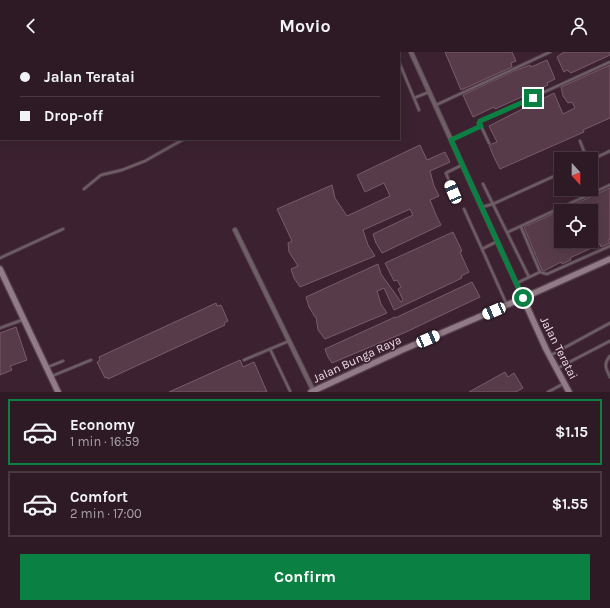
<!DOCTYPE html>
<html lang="en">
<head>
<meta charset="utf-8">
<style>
	:root { --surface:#2d1a24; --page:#392731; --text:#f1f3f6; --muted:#a7a1a6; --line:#483841; --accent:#0b8043 }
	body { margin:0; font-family:Karla,sans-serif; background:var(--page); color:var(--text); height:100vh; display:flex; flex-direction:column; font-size:15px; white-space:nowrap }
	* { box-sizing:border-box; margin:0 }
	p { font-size:13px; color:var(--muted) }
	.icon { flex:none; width:22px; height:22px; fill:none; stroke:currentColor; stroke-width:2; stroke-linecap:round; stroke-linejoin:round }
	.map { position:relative; height:340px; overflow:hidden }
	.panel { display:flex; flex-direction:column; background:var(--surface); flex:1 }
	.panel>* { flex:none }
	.top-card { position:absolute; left:0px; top:0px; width:400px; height:88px; box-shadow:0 4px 16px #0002,0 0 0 1px var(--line); display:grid; align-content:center; height:88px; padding:0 20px; background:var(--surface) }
	.needle { width:26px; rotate:159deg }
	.buttons { position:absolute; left:554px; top:100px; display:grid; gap:8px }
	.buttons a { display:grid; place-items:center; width:44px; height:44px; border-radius:0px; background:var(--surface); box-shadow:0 4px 16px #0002,0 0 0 1px var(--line); font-size:20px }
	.end { position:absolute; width:18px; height:18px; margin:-9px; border:5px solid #0b8043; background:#fff; box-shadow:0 0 0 2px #fff }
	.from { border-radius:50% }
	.car { position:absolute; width:12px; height:24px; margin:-12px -6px; border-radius:5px; box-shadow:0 0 3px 1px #0007; background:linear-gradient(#fff 24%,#345 0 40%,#fff 0 76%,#345 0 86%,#fff 0) }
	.top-card b { display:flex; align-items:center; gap:14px; height:38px; font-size:15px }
	.top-card b+b { border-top:1px solid var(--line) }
	.top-card i { width:10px; height:10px; background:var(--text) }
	ul { padding:7px 0 0; list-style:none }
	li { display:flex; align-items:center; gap:12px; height:66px; margin:0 8px 6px; padding:0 12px; border:2px solid var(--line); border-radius:0px }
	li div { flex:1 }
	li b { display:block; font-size:15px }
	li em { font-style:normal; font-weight:700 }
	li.active { border-color:var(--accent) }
	li>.icon { width:36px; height:36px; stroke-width:1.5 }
	.action { display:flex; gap:8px; margin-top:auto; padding:8px 20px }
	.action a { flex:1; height:46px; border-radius:0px; background:var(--accent); color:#fff; font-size:16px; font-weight:700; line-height:46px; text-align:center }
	header { display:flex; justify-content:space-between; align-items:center; height:52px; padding:0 20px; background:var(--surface); font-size:18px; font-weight:700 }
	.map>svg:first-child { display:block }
</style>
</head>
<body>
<header><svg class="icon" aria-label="back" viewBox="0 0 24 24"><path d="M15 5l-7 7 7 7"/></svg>Movio<svg class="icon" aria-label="person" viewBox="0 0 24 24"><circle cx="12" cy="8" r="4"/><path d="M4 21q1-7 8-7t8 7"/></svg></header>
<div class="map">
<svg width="610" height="340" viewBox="0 0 610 340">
	<rect width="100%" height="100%" fill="#3c2230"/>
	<!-- building -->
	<g fill="#573b49" stroke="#7a5b6a" fill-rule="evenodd">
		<polygon points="445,0 512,0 516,9 511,11 512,15 461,38"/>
		<polygon points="564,0 610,0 610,3 571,21 567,18 564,20 557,5"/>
		<polygon points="547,8 555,27 547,31 548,33 495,57 494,55 473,65 463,43 514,19 530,13 531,15"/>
		<polygon points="610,13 610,66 583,78 584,80 500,117 493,103 489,93 497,90 489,74 554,41 563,62 575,56 572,50 568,51 563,44 561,35"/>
		<polygon points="420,93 427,108 445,100 450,110 430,119 434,134 439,144 430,148 436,163 441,173 382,201 376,191 373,182 413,163 410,157 363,178 368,193 375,204 300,235 294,226 291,217 298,214 289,200 288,191 292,189 277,157 332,133 335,146 347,164 390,144 384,131 365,140 357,123"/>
		<path d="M610,136V187L608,188L610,191L601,195L600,192L570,206L571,208L562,212L561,210L544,219L542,218L524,175ZM561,159H591V189H561Z"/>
		<polygon points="453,180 462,199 460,200 469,220 461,224 462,226 394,258 384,236 377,239 381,252 387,261 325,287 318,278 316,265 315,265 309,255 306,245 378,212 381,222 401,250 403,248 398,237 401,235 397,228 394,229 385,211"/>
		<polygon points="472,230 480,245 406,280 332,311 328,305 325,297 395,265 395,266"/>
		<polygon points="216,251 217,254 221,253 228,269 224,271 225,273 108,327 107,325 105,326 97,310 100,308 99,305"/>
		<polygon points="16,275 27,308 10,314 12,318 0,323 0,281"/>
		<polygon points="240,308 243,315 254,310 267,340 169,340"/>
		<polygon points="505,320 508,325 514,321 523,336 516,340 469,340"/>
	</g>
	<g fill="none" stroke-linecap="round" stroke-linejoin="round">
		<defs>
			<g id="lane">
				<polyline points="336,0 336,1"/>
				<polyline points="395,0 395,1"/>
				<polyline points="55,1 56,0"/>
				<polyline points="294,1 296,0"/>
				<polyline points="350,1 352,0"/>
				<polyline points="399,10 419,58"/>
				<polyline points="0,30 1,30"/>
				<polyline points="414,46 429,40"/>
				<polyline points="436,53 550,0"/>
				<polyline points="451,88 481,74"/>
				<polyline points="580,89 587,107"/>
				<polyline points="489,91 480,72 481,69 610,10"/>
				<polyline points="591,108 610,99"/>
				<polyline points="483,132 529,225"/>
				<polyline points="84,137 101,123 122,118 145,109 184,87"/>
				<polyline points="453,139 446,121 462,113"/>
				<polyline points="482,155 493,152 561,121"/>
				<polyline points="464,157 482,197"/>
				<polyline points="508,180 610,133"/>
				<polyline points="496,190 482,197 507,253"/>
				<polyline points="0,206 63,177"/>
				<polyline points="540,220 547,222 610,194"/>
				<polyline points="517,231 540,220 521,175"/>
				<polyline points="0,276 22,268"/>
				<polyline points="270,297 290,339"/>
				<polyline points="558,298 565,312"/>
				<polyline points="551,303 610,271"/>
				<path d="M610,304C603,312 606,317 610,325"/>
				<polyline points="244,308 289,289"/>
				<polyline points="48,315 63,309"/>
				<polyline points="558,316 610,289"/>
				<polyline points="52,324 91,308"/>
				<polyline points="548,340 563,332"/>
			</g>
			<g id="street">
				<polyline points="411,0 523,246"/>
				<polyline points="235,178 314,340"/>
			</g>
			<g id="secondary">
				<polyline points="0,217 58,340"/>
				<polyline points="523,246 546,297 569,340"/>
				<polyline points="311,340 402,298 523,246 610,207"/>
			</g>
		</defs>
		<!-- lane casing -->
		<use href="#lane" stroke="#58404d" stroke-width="4"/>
		<!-- street casing -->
		<use href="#street" stroke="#58404d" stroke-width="6"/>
		<!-- secondary casing -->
		<use href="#secondary" stroke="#58404d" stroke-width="8"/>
		<!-- lane -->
		<use href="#lane" stroke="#6d5f65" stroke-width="2"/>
		<!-- street -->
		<use href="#street" stroke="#6d5f65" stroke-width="4"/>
		<!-- secondary -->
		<use href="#secondary" stroke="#917b86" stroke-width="5.5"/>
	</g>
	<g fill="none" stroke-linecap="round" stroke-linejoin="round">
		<!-- route -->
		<polyline stroke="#0b8043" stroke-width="5" points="523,246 451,88 481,74 479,71 480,69 533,46"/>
	</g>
	<g text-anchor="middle" stroke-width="3" stroke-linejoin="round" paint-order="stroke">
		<!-- street labels -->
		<g font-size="12" fill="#eedbe4" stroke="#3c2230">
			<text transform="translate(559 296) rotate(63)" y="4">Jalan Teratai</text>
			<text transform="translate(357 307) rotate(-25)" y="4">Jalan Bunga Raya</text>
		</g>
	</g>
</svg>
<div class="buttons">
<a><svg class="needle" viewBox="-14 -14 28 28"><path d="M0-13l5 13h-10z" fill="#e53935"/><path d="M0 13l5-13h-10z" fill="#a7a1a6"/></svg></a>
<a><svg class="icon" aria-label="locate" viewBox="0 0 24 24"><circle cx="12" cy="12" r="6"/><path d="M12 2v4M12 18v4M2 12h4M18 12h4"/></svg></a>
</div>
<i class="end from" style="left:523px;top:246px"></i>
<i class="end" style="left:533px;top:46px"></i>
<i class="car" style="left:453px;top:140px;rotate:337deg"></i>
<i class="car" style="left:494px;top:259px;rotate:247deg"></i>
<i class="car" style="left:428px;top:287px;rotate:67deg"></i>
<div class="top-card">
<b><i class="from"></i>Jalan Teratai</b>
<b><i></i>Drop-off</b>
</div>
</div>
<section class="panel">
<ul>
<li class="active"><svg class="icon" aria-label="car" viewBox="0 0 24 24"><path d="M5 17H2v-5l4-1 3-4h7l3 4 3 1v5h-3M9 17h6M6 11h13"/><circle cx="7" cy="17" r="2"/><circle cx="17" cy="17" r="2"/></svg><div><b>Economy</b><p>1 min · 16:59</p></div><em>$1.15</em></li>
<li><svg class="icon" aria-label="car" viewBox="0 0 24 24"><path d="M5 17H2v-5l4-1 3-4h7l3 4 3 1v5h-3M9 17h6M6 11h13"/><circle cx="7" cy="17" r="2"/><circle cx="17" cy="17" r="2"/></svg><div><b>Comfort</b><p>2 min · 17:00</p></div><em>$1.55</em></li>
</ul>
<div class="action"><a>Confirm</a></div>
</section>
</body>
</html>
